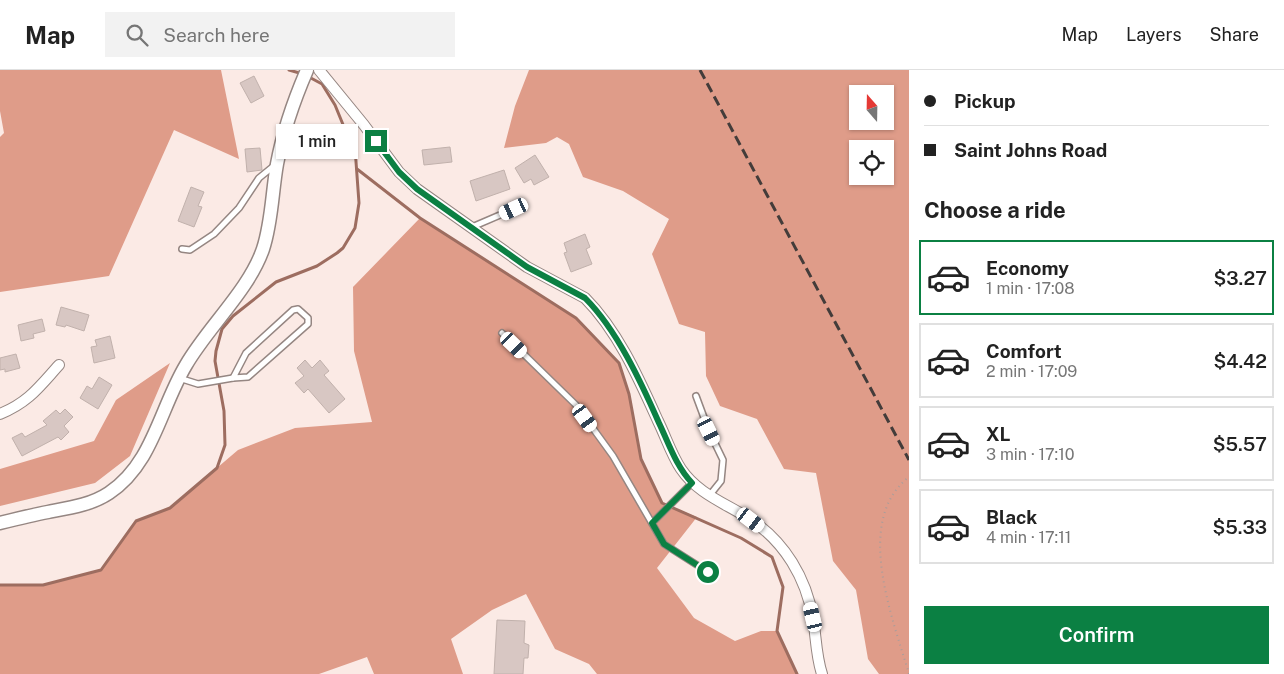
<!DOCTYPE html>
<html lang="en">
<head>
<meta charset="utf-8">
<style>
	:root { --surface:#fff; --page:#f2f2f2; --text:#222; --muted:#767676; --line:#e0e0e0; --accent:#0b8043 }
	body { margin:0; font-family:"Public Sans",sans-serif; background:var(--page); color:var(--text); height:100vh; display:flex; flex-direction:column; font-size:19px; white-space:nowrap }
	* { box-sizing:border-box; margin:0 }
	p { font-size:16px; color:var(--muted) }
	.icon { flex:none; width:28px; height:28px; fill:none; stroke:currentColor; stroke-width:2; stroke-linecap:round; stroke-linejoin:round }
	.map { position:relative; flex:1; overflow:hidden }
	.panel { display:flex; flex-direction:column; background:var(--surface); width:375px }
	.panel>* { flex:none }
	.guide { display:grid; align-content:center; height:110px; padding:0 15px; background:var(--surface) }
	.needle { width:32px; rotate:340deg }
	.tools { position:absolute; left:849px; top:15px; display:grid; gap:10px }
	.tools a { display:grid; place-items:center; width:45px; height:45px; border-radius:0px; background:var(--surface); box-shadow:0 1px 4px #0004; font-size:25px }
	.end { position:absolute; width:22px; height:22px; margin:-11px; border:6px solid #0b8043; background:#fff; box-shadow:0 0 0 2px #fff }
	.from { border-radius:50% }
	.bubble { position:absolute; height:35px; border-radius:0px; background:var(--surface); box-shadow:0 1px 4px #0004; font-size:16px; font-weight:600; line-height:35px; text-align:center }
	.car { position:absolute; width:15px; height:30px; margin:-15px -8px; border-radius:6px; box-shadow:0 0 4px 1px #0007; background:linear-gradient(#fff 24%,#345 0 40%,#fff 0 76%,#345 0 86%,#fff 0) }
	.guide b { display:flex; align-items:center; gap:18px; height:48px; font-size:19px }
	.guide b+b { border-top:1px solid var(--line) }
	.guide i { width:12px; height:12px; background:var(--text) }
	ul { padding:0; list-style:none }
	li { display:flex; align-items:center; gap:15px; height:75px; margin:0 10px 8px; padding:0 5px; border:2px solid var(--line); border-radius:0px }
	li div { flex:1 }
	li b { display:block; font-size:19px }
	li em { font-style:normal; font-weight:600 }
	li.on { border-color:var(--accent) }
	li>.icon { width:45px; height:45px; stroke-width:1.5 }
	h2 { padding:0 15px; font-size:22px; line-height:60px }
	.primary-button { display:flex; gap:10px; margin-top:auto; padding:10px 15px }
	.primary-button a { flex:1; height:58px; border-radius:0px; background:var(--accent); color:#fff; font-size:20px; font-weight:600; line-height:58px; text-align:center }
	header { display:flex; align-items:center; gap:30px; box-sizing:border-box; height:70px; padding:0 25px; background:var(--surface); border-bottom:1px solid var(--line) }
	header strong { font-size:24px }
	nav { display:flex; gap:28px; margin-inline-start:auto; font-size:18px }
	.search { width:350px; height:45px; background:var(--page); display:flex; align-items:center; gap:12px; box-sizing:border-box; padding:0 18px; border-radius:0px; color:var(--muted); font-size:19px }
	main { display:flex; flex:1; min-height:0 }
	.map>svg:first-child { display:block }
</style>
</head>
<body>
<header>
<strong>Map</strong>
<div class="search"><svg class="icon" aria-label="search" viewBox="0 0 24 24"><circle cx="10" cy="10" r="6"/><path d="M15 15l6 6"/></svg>Search here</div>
<nav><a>Map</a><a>Layers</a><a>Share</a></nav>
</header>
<main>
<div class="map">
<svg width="909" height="604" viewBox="0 0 909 604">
	<rect width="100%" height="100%" fill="#fbeae5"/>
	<!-- forest -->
	<g fill="#df9c89" fill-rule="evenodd">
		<polygon points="0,0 221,0 239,89 174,60 109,206 0,222 0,67 4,63 0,41"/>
		<path d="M529,0H909V604H879L868,589L856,520L833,491L816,403L784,399L757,349L720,336L706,306L705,262L679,254L652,184L669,149L623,121L583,107L569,74L557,67L546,73L504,78L515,36ZM858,24H885V51H858ZM858,79H885V106H858Z"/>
		<polygon points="420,148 576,248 619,293 629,324 641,389 662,433 697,447 657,498 694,548 735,571 761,561 777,561 797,604 597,604 589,594 555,579 526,524 492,540 451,569 463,604 374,604 367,587 319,604 0,604 0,515 43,515 101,500 136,451 170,438 238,380 295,358 372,352 354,281 353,217"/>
		<polygon points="170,293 130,386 95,413 0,436 0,399 94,371 116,330"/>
	</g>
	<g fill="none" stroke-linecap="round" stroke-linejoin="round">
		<!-- stream -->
		<g stroke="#9d6d60" stroke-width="3">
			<polyline points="289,0 303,4"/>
			<polyline points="357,99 420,148 576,248 619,293 629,324 641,389 662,433 741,468 772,487 783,517 777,561 797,604"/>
			<polyline points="0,515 43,515 101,500 136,451 170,438 217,398 225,375 224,341 215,291 216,281 222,259 233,246 276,212 317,196 337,183 343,178 355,158 359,133 355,78 344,57 335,35 322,14 309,7"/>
		</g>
	</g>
	<!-- building -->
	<g fill="#d8c7c3" stroke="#c1b1ac">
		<polygon points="254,6 264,26 251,33 240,13"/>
		<polygon points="450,77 452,92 424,95 422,80"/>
		<polygon points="260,78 262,100 247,102 245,79"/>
		<polygon points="535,85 549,107 534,115 531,109 524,113 515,98"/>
		<polygon points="504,100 510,119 476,131 470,111"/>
		<polygon points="191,117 204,122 198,136 202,137 194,157 178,151"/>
		<polygon points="585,164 590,177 586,179 592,194 571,202 564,183 567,182 564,173"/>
		<polygon points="61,237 89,245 84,261 66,255 65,257 56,255"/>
		<polygon points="42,249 45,261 33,264 34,268 21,271 18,255"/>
		<polygon points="110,266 115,288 94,293 91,277 97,276 95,270"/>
		<polygon points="16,284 20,298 5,302 5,299 0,300 0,288"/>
		<polygon points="305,290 312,298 320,290 329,301 324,305 345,329 329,343 308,319 304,323 295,313 304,306 297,298"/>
		<polygon points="99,307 112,315 98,339 80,328 87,316 92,319"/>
		<polygon points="65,339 73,347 64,356 69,362 61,370 58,367 22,386 12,368 22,363 25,367 47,355 43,351 56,340 60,344"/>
		<polygon points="497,550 525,551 524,573 529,575 528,588 524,588 523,604 494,604"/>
	</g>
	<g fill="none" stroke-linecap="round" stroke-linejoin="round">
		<defs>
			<g id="service">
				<polyline points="472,157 514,139"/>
				<polyline points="182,179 190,180 214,164 239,138 259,108 275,95"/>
				<polygon points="298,239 308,248 308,254 248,307 233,308 246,283 293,240"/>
				<polyline points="502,263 576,335 613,386 664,474 708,502"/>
				<polyline points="179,308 198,314 233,308"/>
				<polyline points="696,326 709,361 723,390 721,411 709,426"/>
				<polyline points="652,453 692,413"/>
			</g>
			<g id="minor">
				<path d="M319,0L364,55L399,102L417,119L527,197L585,228C618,261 639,309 658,351C666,367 671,384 681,399C698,424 725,433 750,449C785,472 806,508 813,548C816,566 816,586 822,604"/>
				<path d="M0,344C29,332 39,317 59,295"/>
			</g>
			<path id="tertiary" d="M0,453C16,449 32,445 48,442C69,438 91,435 109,423C153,394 160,338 186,295C208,257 249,220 263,179C272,152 272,122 277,94C283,62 294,30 307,0"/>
		</defs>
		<!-- service casing -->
		<use href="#service" stroke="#958682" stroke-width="8"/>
		<!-- minor casing -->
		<use href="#minor" stroke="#958682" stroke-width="12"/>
		<!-- tertiary casing -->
		<use href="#tertiary" stroke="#958682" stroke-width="15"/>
		<!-- path -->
		<path stroke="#aa9d9a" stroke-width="2" stroke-dasharray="1 4" stroke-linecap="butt" d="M909,604C893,549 853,450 909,407"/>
		<!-- service -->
		<use href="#service" stroke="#fff" stroke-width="5"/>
		<!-- minor -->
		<use href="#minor" stroke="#fff" stroke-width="10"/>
		<!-- tertiary -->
		<use href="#tertiary" stroke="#fff" stroke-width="12"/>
		<!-- rail -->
		<polyline stroke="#433c3a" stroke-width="3" stroke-dasharray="10 5" stroke-linecap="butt" points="700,0 909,390"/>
	</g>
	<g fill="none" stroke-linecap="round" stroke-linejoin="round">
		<!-- route -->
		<path stroke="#0b8043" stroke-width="6" d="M376,71L399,102L417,119L527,197L585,228C617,260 641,312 659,353C669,374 676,396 692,413L652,453L664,474L708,502"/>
	</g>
</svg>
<div class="tools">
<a><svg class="needle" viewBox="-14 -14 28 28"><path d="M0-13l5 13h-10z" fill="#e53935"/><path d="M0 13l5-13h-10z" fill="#767676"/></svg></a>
<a><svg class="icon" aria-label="locate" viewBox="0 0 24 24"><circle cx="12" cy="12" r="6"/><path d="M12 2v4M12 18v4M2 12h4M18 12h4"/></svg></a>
</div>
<i class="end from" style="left:708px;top:502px"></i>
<i class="end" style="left:376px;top:71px"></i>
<div class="bubble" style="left:276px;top:54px;width:82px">1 min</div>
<i class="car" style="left:514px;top:139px;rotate:245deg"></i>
<i class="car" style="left:514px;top:275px;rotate:134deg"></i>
<i class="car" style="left:585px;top:348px;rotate:144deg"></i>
<i class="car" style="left:709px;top:361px;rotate:154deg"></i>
<i class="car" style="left:751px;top:450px;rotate:127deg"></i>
<i class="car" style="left:813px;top:547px;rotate:347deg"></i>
</div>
<section class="panel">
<div class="guide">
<b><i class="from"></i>Pickup</b>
<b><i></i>Saint Johns Road</b>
</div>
<h2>Choose a ride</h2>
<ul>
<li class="on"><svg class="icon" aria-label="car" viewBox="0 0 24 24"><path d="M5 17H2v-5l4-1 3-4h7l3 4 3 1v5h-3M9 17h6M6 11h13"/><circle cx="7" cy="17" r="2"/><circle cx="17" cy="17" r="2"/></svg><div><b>Economy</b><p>1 min · 17:08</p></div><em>$3.27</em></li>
<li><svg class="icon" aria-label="car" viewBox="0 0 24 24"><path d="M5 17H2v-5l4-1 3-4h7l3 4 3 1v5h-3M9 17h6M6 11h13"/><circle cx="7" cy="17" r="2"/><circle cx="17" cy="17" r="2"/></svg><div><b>Comfort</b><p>2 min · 17:09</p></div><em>$4.42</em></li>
<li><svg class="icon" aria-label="car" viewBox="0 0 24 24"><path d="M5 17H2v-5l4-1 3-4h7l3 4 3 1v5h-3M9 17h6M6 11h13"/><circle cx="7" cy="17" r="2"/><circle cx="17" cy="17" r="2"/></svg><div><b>XL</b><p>3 min · 17:10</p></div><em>$5.57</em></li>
<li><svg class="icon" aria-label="car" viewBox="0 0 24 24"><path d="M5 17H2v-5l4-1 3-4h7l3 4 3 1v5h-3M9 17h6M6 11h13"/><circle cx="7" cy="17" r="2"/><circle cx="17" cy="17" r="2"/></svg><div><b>Black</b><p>4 min · 17:11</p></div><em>$5.33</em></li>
</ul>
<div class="primary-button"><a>Confirm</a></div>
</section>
</main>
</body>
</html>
